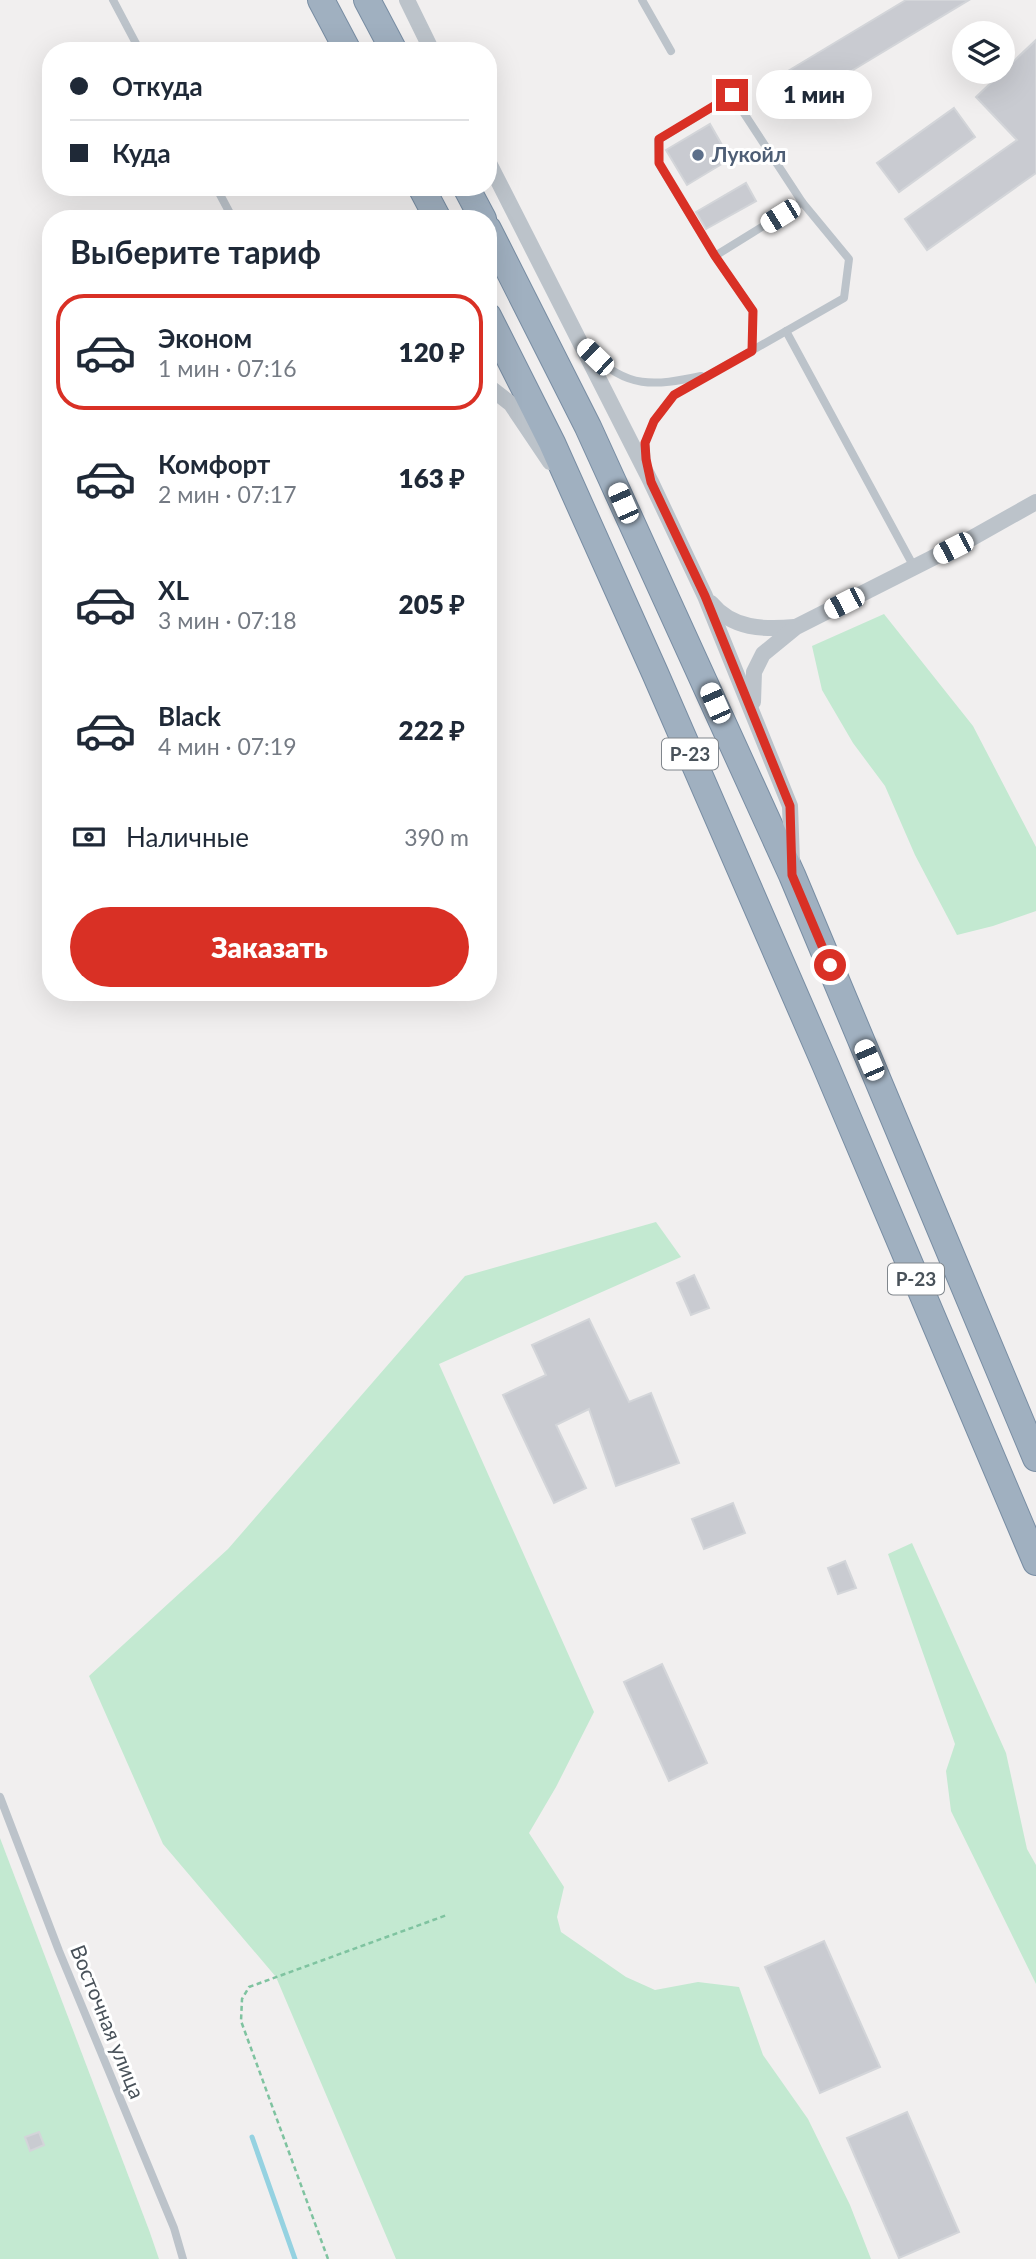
<!DOCTYPE html>
<html lang="ru">
<head>
<meta charset="utf-8">
<style>
	:root { --surface:#fff; --page:#f6f6f7; --text:#1f2937; --muted:#747a83; --line:#e0e1e3; --accent:#d93025 }
	body { margin:0; font-family:Lato,sans-serif; background:var(--page); color:var(--text); height:100vh; display:flex; flex-direction:column; font-size:26px; white-space:nowrap }
	* { box-sizing:border-box; margin:0 }
	p { font-size:23px; color:var(--muted) }
	.icon { flex:none; width:38px; height:38px; fill:none; stroke:currentColor; stroke-width:2; stroke-linecap:round; stroke-linejoin:round }
	.map { position:relative; flex:1; overflow:hidden }
	.panel { position:absolute; left:42px; top:210px; width:455px; height:791px; display:flex; flex-direction:column; background:var(--surface); border-radius:28px; box-shadow:0 7px 28px #0002 }
	.panel>* { flex:none }
	.banner { position:absolute; left:42px; top:42px; width:455px; height:154px; border-radius:28px; box-shadow:0 7px 28px #0002; display:grid; align-content:center; height:154px; padding:0 28px; background:var(--surface) }
	.tools { position:absolute; left:952px; top:21px; display:grid; gap:14px }
	.tools a { display:grid; place-items:center; width:63px; height:63px; border-radius:50%; background:var(--surface); box-shadow:0 7px 28px #0002; font-size:35px }
	.end { position:absolute; width:32px; height:32px; margin:-16px; border:9px solid #d93025; background:#fff; box-shadow:0 0 0 4px #fff }
	.from { border-radius:50% }
	.bubble { position:absolute; height:49px; border-radius:24px; background:var(--surface); box-shadow:0 7px 28px #0002; font-size:23px; font-weight:800; line-height:49px; text-align:center }
	.car { position:absolute; width:21px; height:42px; margin:-21px -10px; border-radius:9px; box-shadow:0 0 5px 2px #0007; background:linear-gradient(#fff 24%,#345 0 40%,#fff 0 76%,#345 0 86%,#fff 0) }
	.banner b { display:flex; align-items:center; gap:24px; height:66px; font-size:26px }
	.banner b+b { border-top:2px solid var(--line) }
	.banner i { width:18px; height:18px; background:var(--text) }
	ul { padding:0; list-style:none }
	li { display:flex; align-items:center; gap:21px; height:116px; margin:0 14px 10px; padding:0 14px; border:4px solid transparent; border-radius:28px }
	li div { flex:1 }
	li b { display:block; font-size:26px }
	li em { font-style:normal; font-weight:800 }
	li.on { border-color:var(--accent) }
	li>.icon { width:63px; height:63px; stroke-width:1.5 }
	h2 { padding:0 28px; font-size:32px; line-height:84px }
	.pay { display:flex; align-items:center; gap:18px; height:77px; padding:0 28px; font-size:26px }
	.pay p { margin-inline-start:auto }
	.button { display:flex; gap:14px; margin-top:auto; padding:14px 28px }
	.button a { flex:1; height:80px; border-radius:42px; background:var(--accent); color:#fff; font-size:28px; font-weight:800; line-height:80px; text-align:center }
	.map>svg:first-child { display:block }
</style>
</head>
<body>
<div class="map">
<svg width="1036" height="2259" viewBox="0 0 1036 2259">
	<rect width="100%" height="100%" fill="#f1efef"/>
	<!-- green -->
	<g fill="#c3e9d1">
		<polygon points="884,614 973,726 1036,847 1036,911 993,926 957,935 915,855 885,786 853,743 822,690 812,646"/>
		<polygon points="656,1222 681,1257 439,1364 594,1712 556,1787 529,1833 564,1887 557,1917 561,1932 626,1977 655,1990 698,1982 739,1987 763,2055 808,2119 850,2205 871,2259 396,2259 276,1977 163,1844 89,1676 228,1549 465,1276"/>
		<polygon points="912,1543 1006,1753 1027,1849 1036,1865 1036,1984 951,1811 946,1771 955,1744 888,1554"/>
		<polygon points="0,1838 149,2230 159,2259 0,2259"/>
	</g>
	<g fill="none" stroke-linecap="round" stroke-linejoin="round">
		<!-- stream -->
		<polyline stroke="#95d2e1" stroke-width="5" points="252,2137 295,2259"/>
	</g>
	<!-- building -->
	<g fill="#c9cbd1" stroke="#d3d5d9" stroke-width="2">
		<polygon points="906,0 969,0 795,105 778,77"/>
		<polygon points="1036,40 1036,173 927,250 905,219 1017,140 976,97"/>
		<polygon points="954,108 975,137 899,192 877,163"/>
		<polygon points="710,124 730,159 687,185 666,150"/>
		<polygon points="746,183 756,201 706,229 696,212"/>
		<polygon points="694,1275 709,1308 691,1315 677,1283"/>
		<polygon points="589,1319 629,1402 651,1393 679,1463 616,1486 589,1409 556,1425 586,1488 554,1503 503,1395 546,1375 532,1345"/>
		<polygon points="733,1503 745,1533 704,1549 692,1519"/>
		<polygon points="845,1561 856,1588 838,1594 828,1568"/>
		<polygon points="662,1664 707,1763 669,1781 624,1682"/>
		<polygon points="824,1941 880,2067 820,2093 765,1967"/>
		<polygon points="907,2112 959,2232 899,2258 847,2138"/>
		<polygon points="39,2132 44,2145 30,2151 25,2137"/>
	</g>
	<g fill="none" stroke-linecap="round" stroke-linejoin="round">
		<defs>
			<g id="trunk">
				<polyline points="321,0 348,51"/>
				<polyline points="367,0 394,51"/>
				<polyline points="421,187 438,219"/>
				<polyline points="466,187 483,219"/>
				<polyline points="488,229 588,427 792,875 1036,1458"/>
				<polyline points="488,316 552,443 655,673 825,1064 1036,1562"/>
			</g>
		</defs>
		<!-- trunk casing -->
		<use href="#trunk" stroke="#788da3" stroke-width="28"/>
		<!-- path -->
		<polyline stroke="#7fc3a0" stroke-width="2.5" stroke-dasharray="5 3.5" stroke-linecap="butt" points="328,2259 241,2021 242,1999 249,1987 447,1915"/>
		<!-- service -->
		<g stroke="#bcc3ca" stroke-width="8">
			<polyline points="113,0 140,51"/>
			<polyline points="642,0 671,51"/>
			<polyline points="216,187 233,219"/>
			<polyline points="786,331 914,567"/>
			<polyline points="752,351 753,311 715,256 659,164 658,140 732,95 802,202"/>
			<path d="M591,353C627,389 654,386 701,376"/>
			<polyline points="647,462 645,443 654,421 674,395 844,298 849,259 802,202 715,256"/>
			<polyline points="0,1797 59,1951 174,2228 183,2259"/>
		</g>
		<!-- minor -->
		<g stroke="#bcc3ca" stroke-width="16">
			<polyline points="407,0 432,51"/>
			<polyline points="488,161 651,482 705,596 790,806 792,862"/>
			<polyline points="488,386 511,404 550,462"/>
			<path d="M711,603C732,629 764,630 795,627"/>
			<polyline points="753,702 754,672 763,654 796,627 972,538 1036,502"/>
		</g>
		<!-- trunk -->
		<use href="#trunk" stroke="#a0b0c0" stroke-width="26"/>
	</g>
	<g fill="none" stroke-linecap="round" stroke-linejoin="round">
		<!-- route -->
		<polyline stroke="#d93025" stroke-width="9" points="732,95 659,139 659,163 715,256 753,311 752,351 674,395 654,421 645,443 646,459 651,482 705,596 790,806 792,875 830,965"/>
	</g>
	<!-- markers -->
	<circle fill="#5c6f8a" stroke="#fff" stroke-width="2.5" cx="698" cy="155" r="7"/>
	<g text-anchor="middle" stroke-width="6" stroke-linejoin="round" paint-order="stroke">
		<!-- shield labels -->
		<g fill="#fff" stroke="#80868c" stroke-width="2">
			<rect x="662" y="738.5" width="56" height="31" rx="5"/>
			<rect x="888" y="1263.5" width="56" height="31" rx="5"/>
		</g>
		<g font-size="19" font-weight="bold" fill="#49525a">
			<text x="690" y="761">Р-23</text>
			<text x="916" y="1286">Р-23</text>
		</g>
		<!-- service labels -->
		<g font-size="21" font-weight="bold" fill="#4e5e75" stroke="#fff" text-anchor="start">
			<text x="712" y="162">Лукойл</text>
		</g>
		<!-- street labels -->
		<g font-size="21" fill="#49525a" stroke="#fff">
			<text transform="translate(107 2022) rotate(68)" y="7">Восточная улица</text>
		</g>
	</g>
</svg>
<div class="tools">
<a><svg class="icon" aria-label="layers" viewBox="0 0 24 24"><path d="M12 4l9 5-9 5-9-5zM3 14l9 5 9-5"/></svg></a>
</div>
<i class="end from" style="left:830px;top:965px"></i>
<i class="end" style="left:732px;top:95px"></i>
<div class="bubble" style="left:756px;top:70px;width:116px">1 мин</div>
<i class="car" style="left:780px;top:216px;rotate:238deg"></i>
<i class="car" style="left:595px;top:357px;rotate:314deg"></i>
<i class="car" style="left:623px;top:503px;rotate:336deg"></i>
<i class="car" style="left:953px;top:548px;rotate:243deg"></i>
<i class="car" style="left:844px;top:603px;rotate:243deg"></i>
<i class="car" style="left:715px;top:703px;rotate:336deg"></i>
<i class="car" style="left:869px;top:1060px;rotate:337deg"></i>
<div class="banner">
<b><i class="from"></i>Откуда</b>
<b><i></i>Куда</b>
</div>
<section class="panel">
<h2>Выберите тариф</h2>
<ul>
<li class="on"><svg class="icon" aria-label="car" viewBox="0 0 24 24"><path d="M5 17H2v-5l4-1 3-4h7l3 4 3 1v5h-3M9 17h6M6 11h13"/><circle cx="7" cy="17" r="2"/><circle cx="17" cy="17" r="2"/></svg><div><b>Эконом</b><p>1 мин · 07:16</p></div><em>120 ₽</em></li>
<li><svg class="icon" aria-label="car" viewBox="0 0 24 24"><path d="M5 17H2v-5l4-1 3-4h7l3 4 3 1v5h-3M9 17h6M6 11h13"/><circle cx="7" cy="17" r="2"/><circle cx="17" cy="17" r="2"/></svg><div><b>Комфорт</b><p>2 мин · 07:17</p></div><em>163 ₽</em></li>
<li><svg class="icon" aria-label="car" viewBox="0 0 24 24"><path d="M5 17H2v-5l4-1 3-4h7l3 4 3 1v5h-3M9 17h6M6 11h13"/><circle cx="7" cy="17" r="2"/><circle cx="17" cy="17" r="2"/></svg><div><b>XL</b><p>3 мин · 07:18</p></div><em>205 ₽</em></li>
<li><svg class="icon" aria-label="car" viewBox="0 0 24 24"><path d="M5 17H2v-5l4-1 3-4h7l3 4 3 1v5h-3M9 17h6M6 11h13"/><circle cx="7" cy="17" r="2"/><circle cx="17" cy="17" r="2"/></svg><div><b>Black</b><p>4 мин · 07:19</p></div><em>222 ₽</em></li>
</ul>
<div class="pay"><svg class="icon" aria-label="cash" viewBox="0 0 24 24"><path d="M3 7h18v10H3z"/><circle cx="12" cy="12" r="2"/></svg>Наличные<p>390 m</p></div>
<div class="button"><a>Заказать</a></div>
</section>
</div>
</body>
</html>
